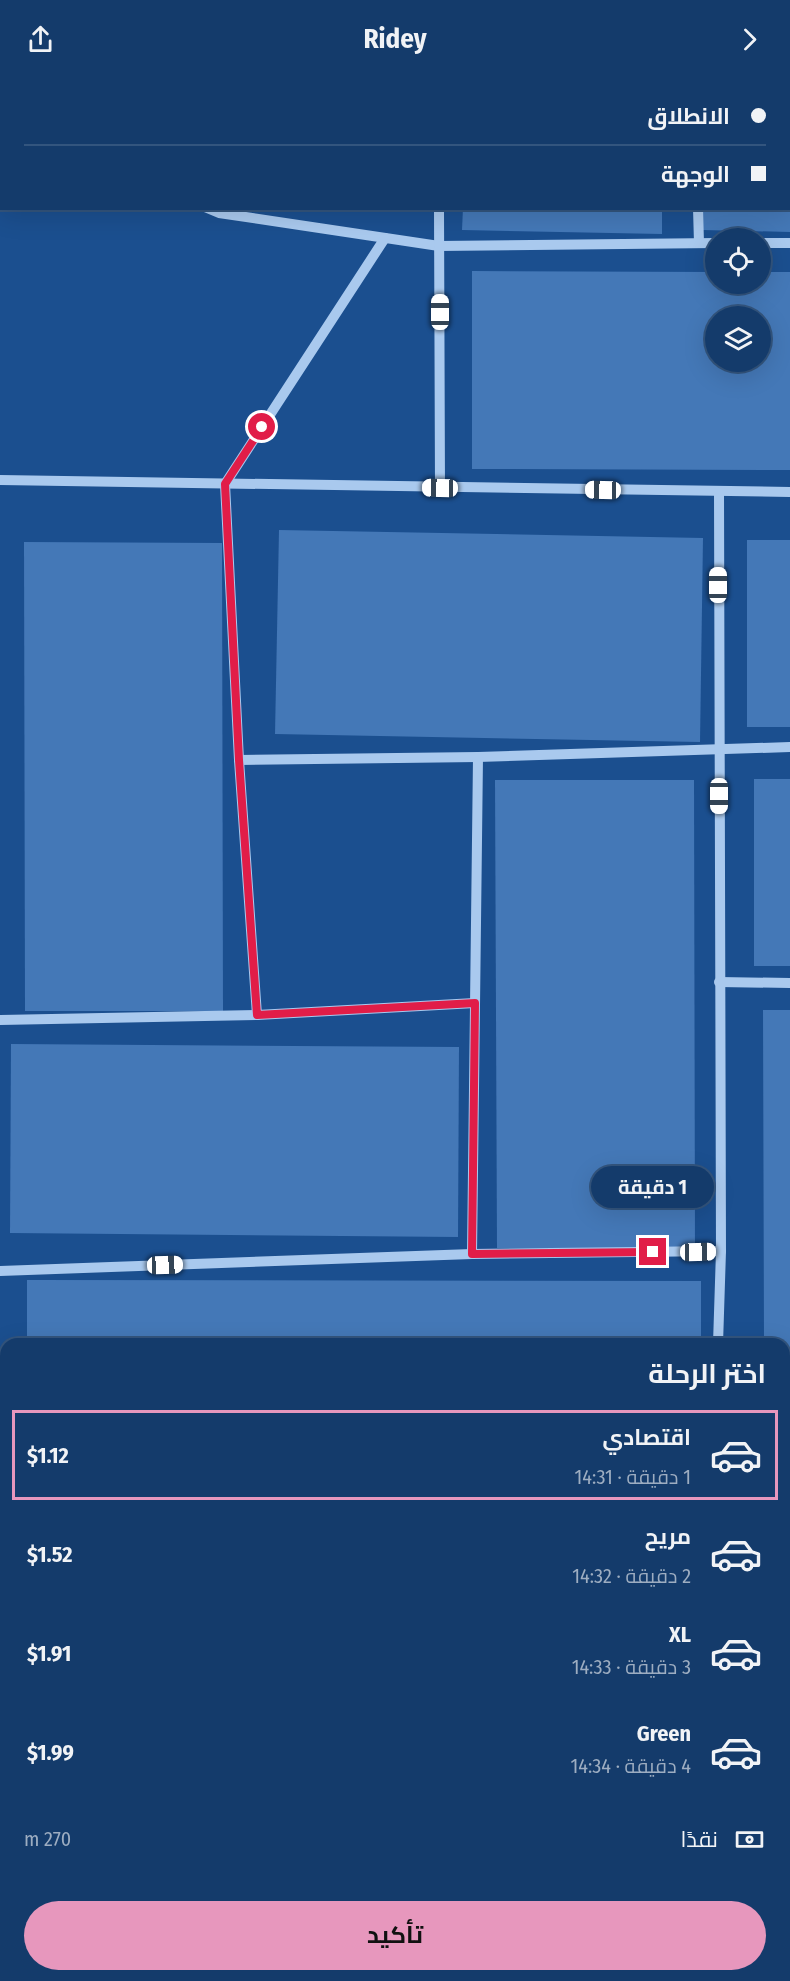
<!DOCTYPE html>
<html lang="ar">
<head>
<meta charset="utf-8">
<style>
	:root { --surface:#143b6b; --page:#1d4271; --text:#f1f3f6; --muted:#9dadc1; --line:#33557e; --accent:#e797bd }
	body { margin:0; font-family:"Fira Sans Condensed",Cairo,sans-serif; background:var(--page); color:var(--text); direction:rtl; height:100vh; display:flex; flex-direction:column; font-size:22px; white-space:nowrap }
	* { box-sizing:border-box; margin:0 }
	p { font-size:20px; color:var(--muted) }
	.icon { flex:none; width:33px; height:33px; fill:none; stroke:currentColor; stroke-width:2; stroke-linecap:round; stroke-linejoin:round }
	.map { position:relative; flex:1; overflow:hidden; direction:ltr }
	.drawer { position:absolute; left:0px; top:1260px; width:790px; height:644px; display:flex; flex-direction:column; background:var(--surface); border-radius:18px 18px 0 0; box-shadow:0 6px 24px #0002,0 0 0 2px var(--line); direction:rtl }
	.drawer>* { flex:none }
	.banner { position:absolute; left:0px; top:0px; width:790px; height:132px; box-shadow:0 6px 24px #0002,0 0 0 2px var(--line); direction:rtl; display:grid; align-content:center; height:132px; padding:0 24px; background:var(--surface) }
	.controls { position:absolute; left:705px; top:150px; display:grid; gap:12px }
	.controls a { display:grid; place-items:center; width:66px; height:66px; border-radius:50%; background:var(--surface); box-shadow:0 6px 24px #0002,0 0 0 2px var(--line); font-size:30px }
	.end { position:absolute; width:27px; height:27px; margin:-14px; border:8px solid #e11d48; background:#fff; box-shadow:0 0 0 3px #fff }
	.from { border-radius:50% }
	.bubble { position:absolute; height:42px; border-radius:21px; background:var(--surface); box-shadow:0 6px 24px #0002,0 0 0 2px var(--line); font-size:20px; font-weight:700; line-height:42px; text-align:center; direction:rtl }
	.car { position:absolute; width:18px; height:36px; margin:-18px -9px; border-radius:8px; box-shadow:0 0 4px 2px #0007; background:linear-gradient(#fff 24%,#345 0 40%,#fff 0 76%,#345 0 86%,#fff 0) }
	.banner b { display:flex; align-items:center; gap:21px; height:57px; font-size:22px }
	.banner b+b { border-top:2px solid var(--line) }
	.banner i { width:15px; height:15px; background:var(--text) }
	ul { padding:0; list-style:none }
	li { display:flex; align-items:center; gap:18px; height:90px; margin:0 12px 9px; padding:0 12px; border:3px solid transparent; border-radius:0px }
	li div { flex:1 }
	li b { display:block; font-size:22px }
	li em { font-style:normal; font-weight:700 }
	li.current { border-color:var(--accent) }
	li>.icon { width:54px; height:54px; stroke-width:1.5 }
	h2 { padding:0 24px; font-size:27px; line-height:72px }
	.pay { display:flex; align-items:center; gap:15px; height:66px; padding:0 24px; font-size:22px }
	.pay p { margin-inline-start:auto }
	.action { display:flex; gap:12px; margin-top:auto; padding:12px 24px }
	.action a { flex:1; height:69px; border-radius:36px; background:var(--accent); color:#111; font-size:24px; font-weight:700; line-height:69px; text-align:center }
	header { display:flex; justify-content:space-between; align-items:center; height:78px; padding:0 24px; background:var(--surface); font-size:27px; font-weight:700 }
	.map>svg:first-child { display:block }
</style>
</head>
<body>
<header><svg class="icon" aria-label="forward" viewBox="0 0 24 24"><path d="M9 5l7 7-7 7"/></svg>Ridey<svg class="icon" aria-label="share" viewBox="0 0 24 24"><path d="M12 15V3M7 8l5-5 5 5M5 13v7h14v-7"/></svg></header>
<div class="map">
<svg width="790" height="1903" viewBox="0 0 790 1903">
	<rect width="100%" height="100%" fill="#1b4f8f"/>
	<!-- building -->
	<g fill="#4478b7" fill-rule="evenodd">
		<polygon points="463,130 662,130 662,156 462,152"/>
		<polygon points="703,130 790,130 790,154 702,152"/>
		<path d="M472,193L716,194V206H760V194H790V392L472,391ZM716,238H760V284H716Z"/>
		<polygon points="279,452 703,460 700,664 275,656"/>
		<rect x="747" y="462" width="43" height="187"/>
		<polygon points="24,464 222,465 223,933 25,933"/>
		<rect x="754" y="701" width="36" height="187"/>
		<polygon points="495,702 694,702 695,1170 497,1170"/>
		<polygon points="763,932 790,932 790,1400 784,1400 784,1266 764,1266"/>
		<polygon points="11,966 459,969 458,1159 10,1155"/>
		<polygon points="27,1202 701,1203 701,1266 27,1266"/>
		<polygon points="790,1535 790,1824 784,1824 784,1536"/>
		<rect x="0" y="1538" width="6" height="151"/>
		<rect x="0" y="1698" width="6" height="129"/>
		<polygon points="784,1892 790,1892 790,1903 749,1903 749,1898 784,1898"/>
		<polygon points="75,1898 78,1903 12,1903 12,1901"/>
		<polygon points="683,1898 683,1903 545,1903 545,1901"/>
	</g>
	<g fill="none" stroke-linecap="round" stroke-linejoin="round">
		<!-- minor -->
		<g stroke="#a9c9ee" stroke-width="10">
			<polyline points="439,0 439,2"/>
			<polyline points="697,0 697,2"/>
			<polyline points="0,61 2,61"/>
			<polyline points="207,130 219,135 439,168 716,165"/>
			<polyline points="439,130 440,410"/>
			<polyline points="698,130 699,165"/>
			<polyline points="760,165 790,165"/>
			<polyline points="0,402 790,414"/>
			<polyline points="239,682 478,679 790,669"/>
			<polyline points="719,904 790,905"/>
			<polyline points="257,937 239,682 225,406 385,160"/>
			<polyline points="0,942 257,937 475,925"/>
			<polyline points="472,1176 478,679"/>
			<polyline points="0,1193 472,1176 721,1173"/>
			<polyline points="718,1266 721,1173 719,414"/>
			<polyline points="784,1470 790,1470"/>
			<polyline points="0,1476 6,1476"/>
			<polyline points="784,1850 790,1850"/>
			<polyline points="0,1861 6,1861"/>
			<polyline points="101,1898 103,1903"/>
			<polyline points="716,1903 716,1898"/>
		</g>
	</g>
	<g fill="none" stroke-linecap="round" stroke-linejoin="round">
		<!-- route -->
		<polyline stroke="#e11d48" stroke-width="8" points="262,349 225,406 239,682 257,937 475,925 472,1176 653,1174"/>
	</g>
</svg>
<div class="controls">
<a><svg class="icon" aria-label="locate" viewBox="0 0 24 24"><circle cx="12" cy="12" r="6"/><path d="M12 2v4M12 18v4M2 12h4M18 12h4"/></svg></a>
<a><svg class="icon" aria-label="layers" viewBox="0 0 24 24"><path d="M12 4l9 5-9 5-9-5zM3 14l9 5 9-5"/></svg></a>
</div>
<i class="end from" style="left:262px;top:349px"></i>
<i class="end" style="left:653px;top:1174px"></i>
<div class="bubble" style="left:591px;top:1088px;width:123px">1 دقيقة</div>
<i class="car" style="left:440px;top:234px;rotate:0deg"></i>
<i class="car" style="left:440px;top:410px;rotate:271deg"></i>
<i class="car" style="left:603px;top:412px;rotate:271deg"></i>
<i class="car" style="left:718px;top:507px;rotate:0deg"></i>
<i class="car" style="left:719px;top:718px;rotate:180deg"></i>
<i class="car" style="left:698px;top:1174px;rotate:89deg"></i>
<i class="car" style="left:165px;top:1187px;rotate:88deg"></i>
<div class="banner">
<b><i class="from"></i>الانطلاق</b>
<b><i></i>الوجهة</b>
</div>
<section class="drawer">
<h2>اختر الرحلة</h2>
<ul>
<li class="current"><svg class="icon" aria-label="car" viewBox="0 0 24 24"><path d="M5 17H2v-5l4-1 3-4h7l3 4 3 1v5h-3M9 17h6M6 11h13"/><circle cx="7" cy="17" r="2"/><circle cx="17" cy="17" r="2"/></svg><div><b>اقتصادي</b><p>1 دقيقة · 14:31</p></div><em>$1.12</em></li>
<li><svg class="icon" aria-label="car" viewBox="0 0 24 24"><path d="M5 17H2v-5l4-1 3-4h7l3 4 3 1v5h-3M9 17h6M6 11h13"/><circle cx="7" cy="17" r="2"/><circle cx="17" cy="17" r="2"/></svg><div><b>مريح</b><p>2 دقيقة · 14:32</p></div><em>$1.52</em></li>
<li><svg class="icon" aria-label="car" viewBox="0 0 24 24"><path d="M5 17H2v-5l4-1 3-4h7l3 4 3 1v5h-3M9 17h6M6 11h13"/><circle cx="7" cy="17" r="2"/><circle cx="17" cy="17" r="2"/></svg><div><b>XL</b><p>3 دقيقة · 14:33</p></div><em>$1.91</em></li>
<li><svg class="icon" aria-label="car" viewBox="0 0 24 24"><path d="M5 17H2v-5l4-1 3-4h7l3 4 3 1v5h-3M9 17h6M6 11h13"/><circle cx="7" cy="17" r="2"/><circle cx="17" cy="17" r="2"/></svg><div><b>Green</b><p>4 دقيقة · 14:34</p></div><em>$1.99</em></li>
</ul>
<div class="pay"><svg class="icon" aria-label="cash" viewBox="0 0 24 24"><path d="M3 7h18v10H3z"/><circle cx="12" cy="12" r="2"/></svg>نقدًا<p>270 m</p></div>
<div class="action"><a>تأكيد</a></div>
</section>
</div>
</body>
</html>
